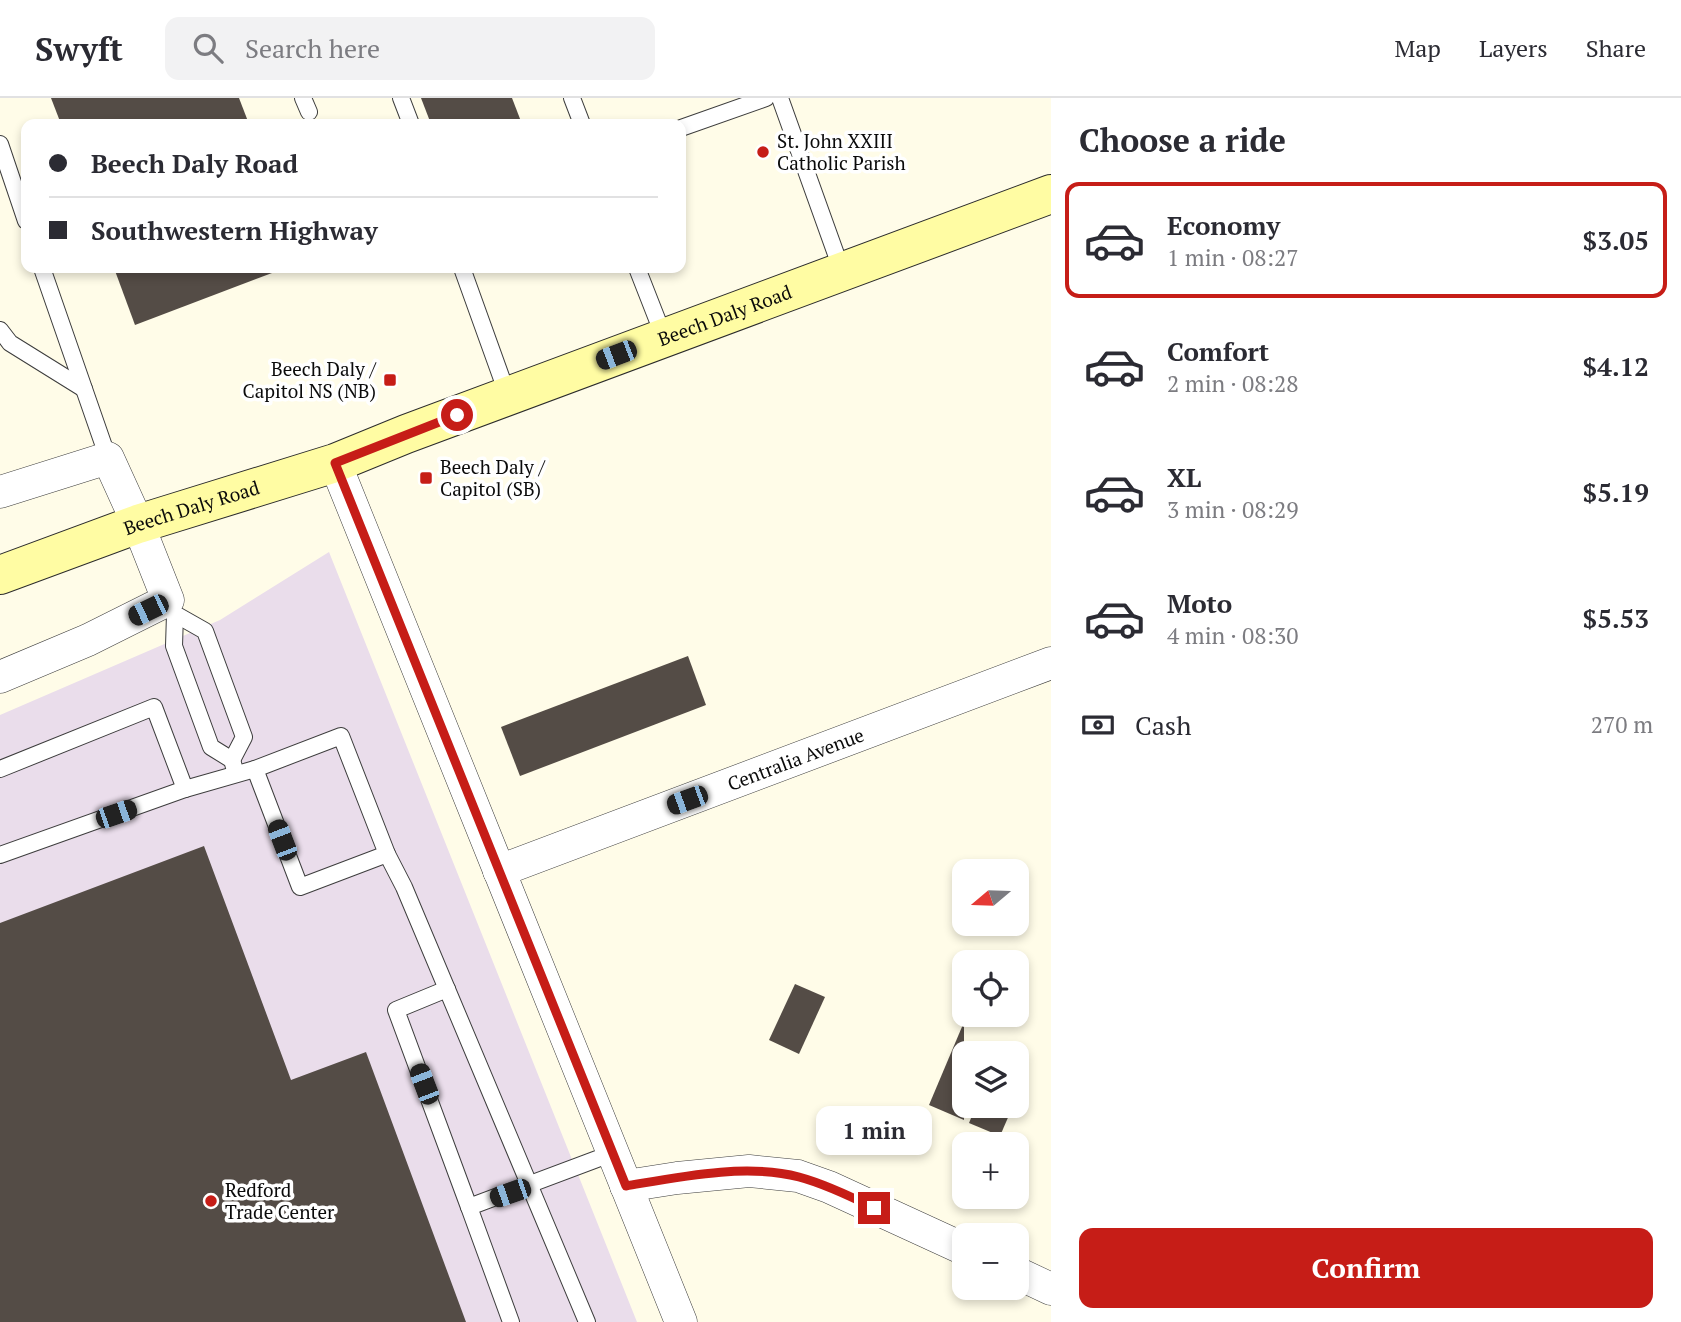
<!DOCTYPE html>
<html lang="en">
<head>
<meta charset="utf-8">
<style>
	:root { --surface:#fff; --page:#f2f2f3; --text:#2b2b33; --muted:#7c7c81; --line:#e1e1e2; --accent:#c61d17 }
	body { margin:0; font-family:"PT Serif",serif; background:var(--page); color:var(--text); height:100vh; display:flex; flex-direction:column; font-size:26px; white-space:nowrap }
	* { box-sizing:border-box; margin:0 }
	p { font-size:23px; color:var(--muted) }
	.icon { flex:none; width:38px; height:38px; fill:none; stroke:currentColor; stroke-width:2; stroke-linecap:round; stroke-linejoin:round }
	.map { position:relative; flex:1; overflow:hidden }
	.side { display:flex; flex-direction:column; background:var(--surface); width:630px }
	.side>* { flex:none }
	.guide { position:absolute; left:21px; top:21px; width:665px; height:154px; border-radius:14px; box-shadow:0 4px 10px #0003; display:grid; align-content:center; height:154px; padding:0 28px; background:var(--surface) }
	.needle { width:46px; rotate:251deg }
	.buttons { position:absolute; left:952px; top:761px; display:grid; gap:14px }
	.buttons a { display:grid; place-items:center; width:77px; height:77px; border-radius:14px; background:var(--surface); box-shadow:0 4px 10px #0003; font-size:35px }
	.end { position:absolute; width:32px; height:32px; margin:-16px; border:9px solid #c61d17; background:#fff; box-shadow:0 0 0 4px #fff }
	.from { border-radius:50% }
	.bubble { position:absolute; height:49px; border-radius:14px; background:var(--surface); box-shadow:0 4px 10px #0003; font-size:23px; font-weight:700; line-height:49px; text-align:center }
	.car { position:absolute; width:21px; height:42px; margin:-21px -10px; border-radius:9px; box-shadow:0 0 5px 2px #0007; background:linear-gradient(#222 24%,#8ab4d8 0 40%,#222 0 76%,#8ab4d8 0 86%,#222 0) }
	.guide b { display:flex; align-items:center; gap:24px; height:66px; font-size:26px }
	.guide b+b { border-top:2px solid var(--line) }
	.guide i { width:18px; height:18px; background:var(--text) }
	ul { padding:0; list-style:none }
	li { display:flex; align-items:center; gap:21px; height:116px; margin:0 14px 10px; padding:0 14px; border:4px solid transparent; border-radius:14px }
	li div { flex:1 }
	li b { display:block; font-size:26px }
	li em { font-style:normal; font-weight:700 }
	li.current { border-color:var(--accent) }
	li>.icon { width:63px; height:63px; stroke-width:1.5 }
	h2 { padding:0 28px; font-size:32px; line-height:84px }
	.pay { display:flex; align-items:center; gap:18px; height:77px; padding:0 28px; font-size:26px }
	.pay p { margin-inline-start:auto }
	.button { display:flex; gap:14px; margin-top:auto; padding:14px 28px }
	.button a { flex:1; height:80px; border-radius:14px; background:var(--accent); color:#fff; font-size:28px; font-weight:700; line-height:80px; text-align:center }
	header { display:flex; align-items:center; gap:42px; box-sizing:border-box; height:98px; padding:0 35px; background:var(--surface); border-bottom:2px solid var(--line) }
	header strong { font-size:33px }
	nav { display:flex; gap:38px; margin-inline-start:auto; font-size:24px }
	.search { width:490px; height:63px; background:var(--page); display:flex; align-items:center; gap:18px; box-sizing:border-box; padding:0 24px; border-radius:14px; color:var(--muted); font-size:26px }
	main { display:flex; flex:1; min-height:0 }
	.map>svg:first-child { display:block }
</style>
</head>
<body>
<header>
<strong>Swyft</strong>
<div class="search"><svg class="icon" aria-label="search" viewBox="0 0 24 24"><circle cx="10" cy="10" r="6"/><path d="M15 15l6 6"/></svg>Search here</div>
<nav><a>Map</a><a>Layers</a><a>Share</a></nav>
</header>
<main>
<div class="map">
<svg width="1051" height="1224" viewBox="0 0 1051 1224">
	<rect width="100%" height="100%" fill="#fffce8"/>
	<!-- industrial -->
	<polygon fill="#eaddeb" points="329,454 637,1224 0,1224 0,617 220,522"/>
	<!-- building -->
	<g fill="#544c46">
		<polygon points="51,0 239,0 249,26 61,26"/>
		<polygon points="421,0 512,0 522,26 431,26"/>
		<polygon points="114,170 280,170 280,172 135,227"/>
		<polygon points="688,558 706,607 520,678 501,629"/>
		<polygon points="204,748 291,982 366,954 466,1224 0,1224 0,825"/>
		<polygon points="795,886 825,899 799,956 769,942"/>
		<polygon points="964,924 964,1022 929,1007"/>
		<polygon points="976,1008 1013,1008 1000,1038 969,1025"/>
	</g>
	<g fill="none" stroke-linecap="round" stroke-linejoin="round">
		<defs>
			<g id="lane">
				<polyline points="303,0 309,14"/>
				<polyline points="401,0 411,26"/>
				<polyline points="572,0 582,26"/>
				<polyline points="780,0 842,173"/>
				<polyline points="681,30 766,0"/>
				<polyline points="0,46 26,123"/>
				<polyline points="42,170 108,360"/>
				<polyline points="462,170 508,298"/>
				<polyline points="637,170 664,239"/>
				<polyline points="0,232 10,245 84,291"/>
				<polyline points="168,502 175,516 205,533 244,639 232,662"/>
				<polyline points="175,516 174,548 211,649 232,662 234,669"/>
				<polyline points="0,671 154,609 185,691"/>
				<polyline points="255,671 300,789 387,756"/>
				<polyline points="0,757 185,691 255,671 341,638 387,756 404,789 587,1224"/>
				<polyline points="447,891 396,912 469,1109"/>
				<polyline points="511,1224 469,1109 613,1055"/>
			</g>
			<g id="street">
				<polyline points="335,365 681,1224"/>
				<polyline points="0,394 108,360 138,426 168,502 88,542 0,579"/>
				<path id="s1" d="M499,773L1051,565"/>
				<polyline points="626,1088 677,1080 749,1073 798,1078 829,1089 964,1151"/>
				<polyline points="1017,1175 1051,1191"/>
			</g>
			<g id="secondary">
				<path id="s2" d="M0,477L138,426L335,365L406,336L1051,96"/>
			</g>
		</defs>
		<!-- lane casing -->
		<use href="#lane" stroke="#3d3d3d" stroke-width="18"/>
		<!-- street casing -->
		<use href="#street" stroke="#3d3d3d" stroke-width="33"/>
		<!-- secondary casing -->
		<use href="#secondary" stroke="#2c2c2c" stroke-width="40"/>
		<!-- lane -->
		<use href="#lane" stroke="#fff" stroke-width="16"/>
		<!-- street -->
		<use href="#street" stroke="#fff" stroke-width="32"/>
		<!-- secondary -->
		<use href="#secondary" stroke="#fffca3" stroke-width="38"/>
	</g>
	<g fill="none" stroke-linecap="round" stroke-linejoin="round">
		<!-- route -->
		<path stroke="#c61d17" stroke-width="9" d="M457,317L335,365L626,1088C679,1079 746,1065 799,1079C825,1086 850,1098 874,1110"/>
	</g>
	<!-- markers -->
	<g fill="#c61d17" stroke="#fff" stroke-width="2.5">
		<circle cx="763" cy="54" r="7"/>
		<rect x="383" y="275" width="14" height="14" rx="3.5"/>
		<rect x="419" y="373" width="14" height="14" rx="3.5"/>
		<circle cx="211" cy="1103" r="7"/>
	</g>
	<g text-anchor="middle" stroke-width="7" stroke-linejoin="round" paint-order="stroke">
		<!-- poi labels -->
		<g font-size="19" fill="#0a0a0a" stroke="#fff" text-anchor="start">
			<text x="777" y="50">St. John XXIII<tspan x="777" dy="22">Catholic Parish</tspan></text>
			<text x="376" y="278" text-anchor="end">Beech Daly /<tspan x="376" dy="22">Capitol NS (NB)</tspan></text>
			<text x="440" y="376">Beech Daly /<tspan x="440" dy="22">Capitol (SB)</tspan></text>
			<text x="225" y="1099">Redford<tspan x="225" dy="22">Trade Center</tspan></text>
		</g>
		<!-- street labels -->
		<g font-size="19" fill="#0a0a0a" stroke="#fff">
			<text dy="7" stroke="none"><textPath href="#s2" startOffset="770">Beech Daly Road</textPath></text>
			<text dy="7" stroke="none"><textPath href="#s2" startOffset="203">Beech Daly Road</textPath></text>
			<text dy="7" stroke="none"><textPath href="#s1" startOffset="317">Centralia Avenue</textPath></text>
		</g>
	</g>
</svg>
<div class="buttons">
<a><svg class="needle" viewBox="-14 -14 28 28"><path d="M0-13l5 13h-10z" fill="#e53935"/><path d="M0 13l5-13h-10z" fill="#7c7c81"/></svg></a>
<a><svg class="icon" aria-label="locate" viewBox="0 0 24 24"><circle cx="12" cy="12" r="6"/><path d="M12 2v4M12 18v4M2 12h4M18 12h4"/></svg></a>
<a><svg class="icon" aria-label="layers" viewBox="0 0 24 24"><path d="M12 4l9 5-9 5-9-5zM3 14l9 5 9-5"/></svg></a>
<a>+</a>
<a>−</a>
</div>
<i class="end from" style="left:457px;top:317px"></i>
<i class="end" style="left:874px;top:1110px"></i>
<div class="bubble" style="left:816px;top:1008px;width:116px">1 min</div>
<i class="car" style="left:616px;top:257px;rotate:249deg"></i>
<i class="car" style="left:148px;top:512px;rotate:244deg"></i>
<i class="car" style="left:687px;top:702px;rotate:250deg"></i>
<i class="car" style="left:116px;top:716px;rotate:71deg"></i>
<i class="car" style="left:282px;top:742px;rotate:339deg"></i>
<i class="car" style="left:424px;top:986px;rotate:339deg"></i>
<i class="car" style="left:510px;top:1095px;rotate:251deg"></i>
<div class="guide">
<b><i class="from"></i>Beech Daly Road</b>
<b><i></i>Southwestern Highway</b>
</div>
</div>
<section class="side">
<h2>Choose a ride</h2>
<ul>
<li class="current"><svg class="icon" aria-label="car" viewBox="0 0 24 24"><path d="M5 17H2v-5l4-1 3-4h7l3 4 3 1v5h-3M9 17h6M6 11h13"/><circle cx="7" cy="17" r="2"/><circle cx="17" cy="17" r="2"/></svg><div><b>Economy</b><p>1 min · 08:27</p></div><em>$3.05</em></li>
<li><svg class="icon" aria-label="car" viewBox="0 0 24 24"><path d="M5 17H2v-5l4-1 3-4h7l3 4 3 1v5h-3M9 17h6M6 11h13"/><circle cx="7" cy="17" r="2"/><circle cx="17" cy="17" r="2"/></svg><div><b>Comfort</b><p>2 min · 08:28</p></div><em>$4.12</em></li>
<li><svg class="icon" aria-label="car" viewBox="0 0 24 24"><path d="M5 17H2v-5l4-1 3-4h7l3 4 3 1v5h-3M9 17h6M6 11h13"/><circle cx="7" cy="17" r="2"/><circle cx="17" cy="17" r="2"/></svg><div><b>XL</b><p>3 min · 08:29</p></div><em>$5.19</em></li>
<li><svg class="icon" aria-label="car" viewBox="0 0 24 24"><path d="M5 17H2v-5l4-1 3-4h7l3 4 3 1v5h-3M9 17h6M6 11h13"/><circle cx="7" cy="17" r="2"/><circle cx="17" cy="17" r="2"/></svg><div><b>Moto</b><p>4 min · 08:30</p></div><em>$5.53</em></li>
</ul>
<div class="pay"><svg class="icon" aria-label="cash" viewBox="0 0 24 24"><path d="M3 7h18v10H3z"/><circle cx="12" cy="12" r="2"/></svg>Cash<p>270 m</p></div>
<div class="button"><a>Confirm</a></div>
</section>
</main>
</body>
</html>
